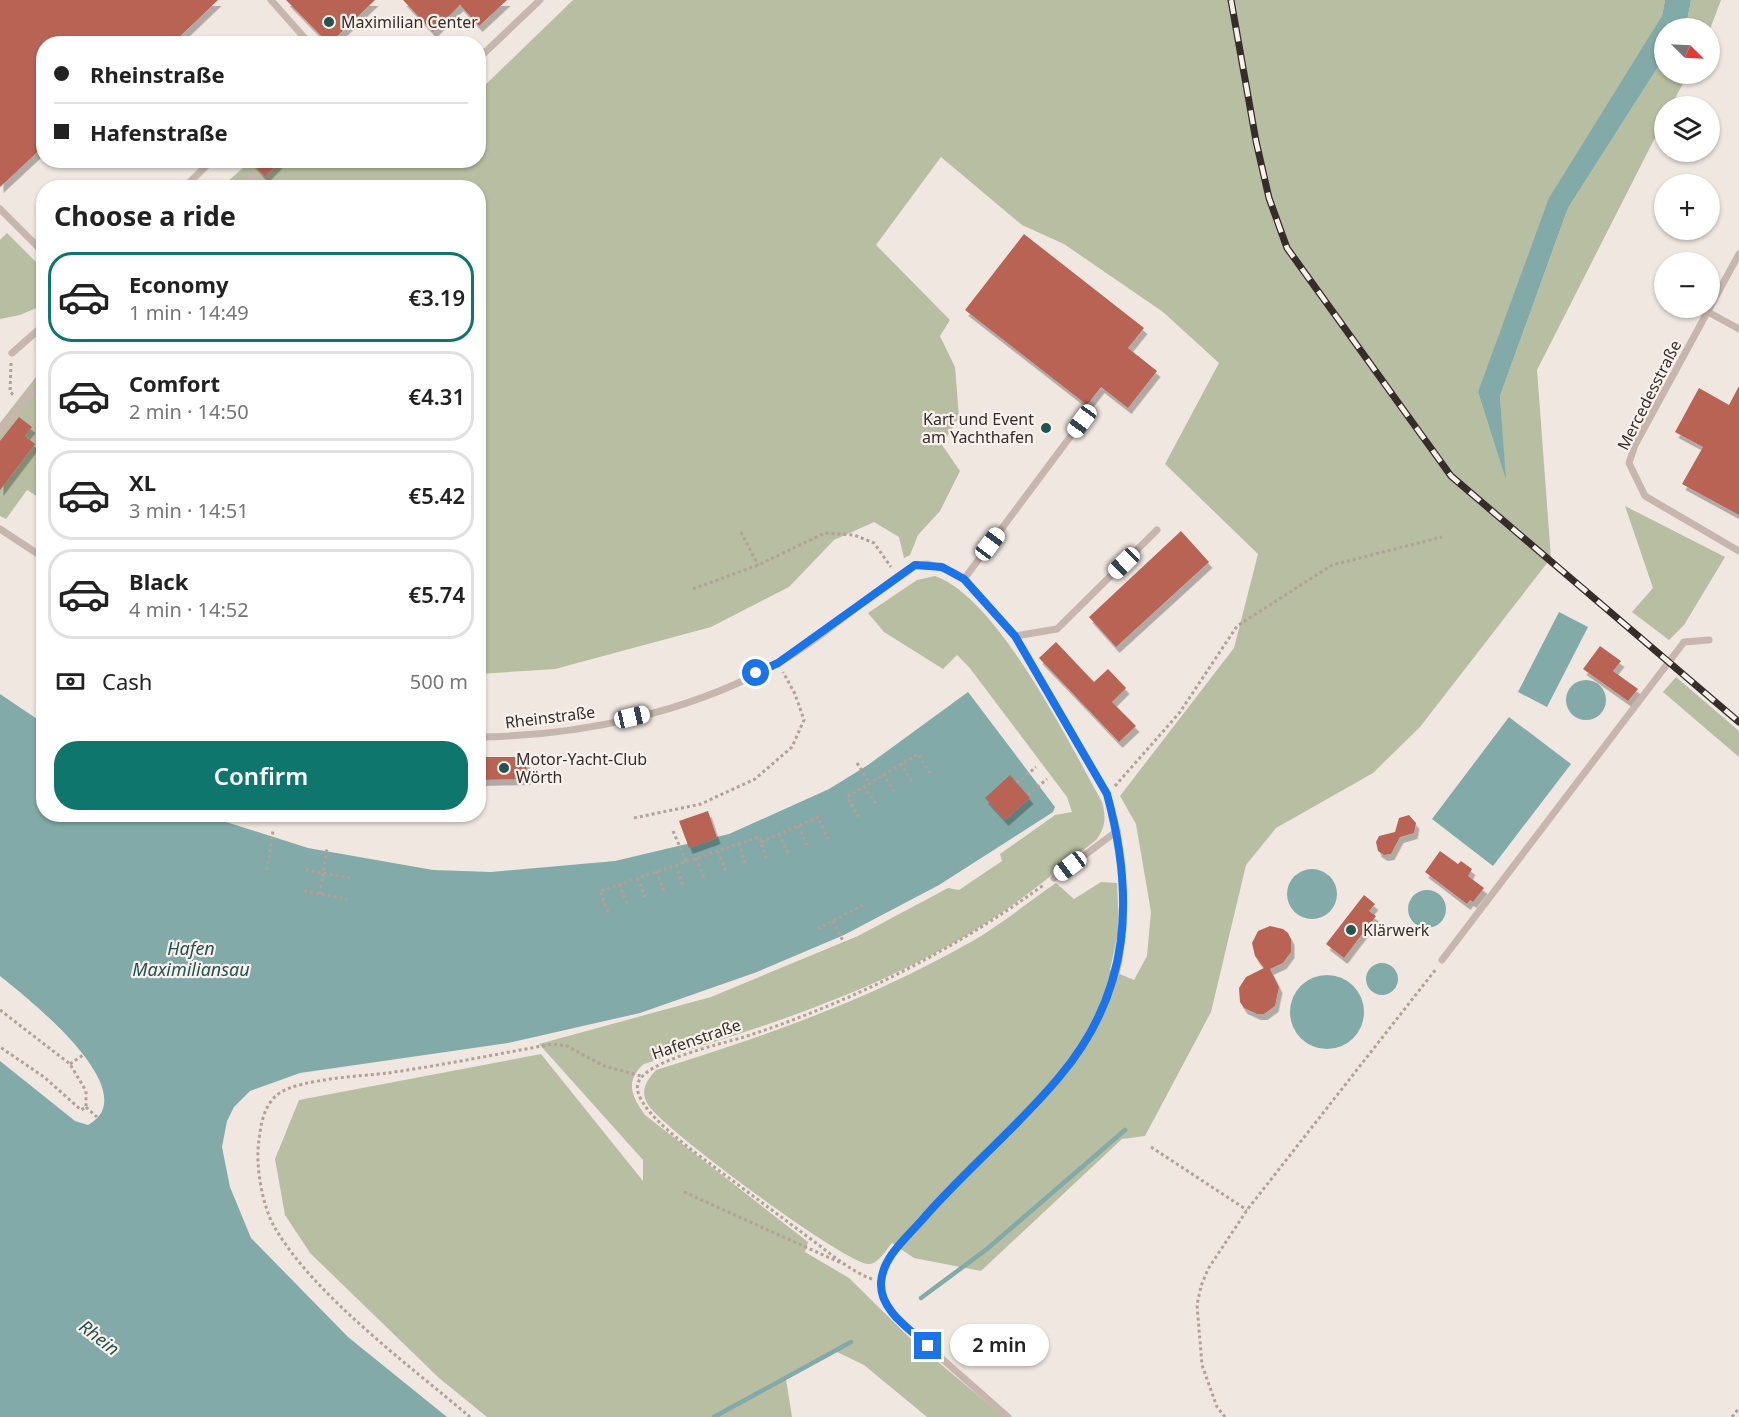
<!DOCTYPE html>
<html lang="en">
<head>
<meta charset="utf-8">
<style>
	:root { --surface:#fff; --page:#f6f6f6; --text:#222; --muted:#767676; --line:#e0e0e0; --accent:#0f766e }
	body { margin:0; font-family:"Noto Sans",sans-serif; background:var(--page); color:var(--text); height:100vh; display:flex; flex-direction:column; font-size:22px; white-space:nowrap }
	* { box-sizing:border-box; margin:0 }
	p { font-size:20px; color:var(--muted) }
	.icon { flex:none; width:33px; height:33px; fill:none; stroke:currentColor; stroke-width:2; stroke-linecap:round; stroke-linejoin:round }
	.map { position:relative; flex:1; overflow:hidden }
	.side { position:absolute; left:36px; top:180px; width:450px; height:642px; display:flex; flex-direction:column; background:var(--surface); border-radius:24px; box-shadow:0 2px 4px #0004 }
	.side>* { flex:none }
	.guide { position:absolute; left:36px; top:36px; width:450px; height:132px; border-radius:24px; box-shadow:0 2px 4px #0004; display:grid; align-content:center; height:132px; padding:0 18px; background:var(--surface) }
	.needle { width:39px; rotate:114deg }
	.fabs { position:absolute; left:1654px; top:18px; display:grid; gap:12px }
	.fabs a { display:grid; place-items:center; width:66px; height:66px; border-radius:50%; background:var(--surface); box-shadow:0 2px 4px #0004; font-size:30px }
	.end { position:absolute; width:27px; height:27px; margin:-14px; border:8px solid #1a73e8; background:#fff; box-shadow:0 0 0 3px #fff }
	.from { border-radius:50% }
	.bubble { position:absolute; height:42px; border-radius:21px; background:var(--surface); box-shadow:0 2px 4px #0004; font-size:20px; font-weight:600; line-height:42px; text-align:center }
	.car { position:absolute; width:18px; height:36px; margin:-18px -9px; border-radius:8px; box-shadow:0 0 4px 2px #0007; background:linear-gradient(#fff 24%,#345 0 40%,#fff 0 76%,#345 0 86%,#fff 0) }
	.guide b { display:flex; align-items:center; gap:21px; height:57px; font-size:22px }
	.guide b+b { border-top:2px solid var(--line) }
	.guide i { width:15px; height:15px; background:var(--text) }
	ul { padding:0; list-style:none }
	li { display:flex; align-items:center; gap:18px; height:90px; margin:0 12px 9px; padding:0 6px; border:3px solid var(--line); border-radius:24px }
	li div { flex:1 }
	li b { display:block; font-size:22px }
	li em { font-style:normal; font-weight:600 }
	li.on { border-color:var(--accent) }
	li>.icon { width:54px; height:54px; stroke-width:1.5 }
	h2 { padding:0 18px; font-size:27px; line-height:72px }
	.pay { display:flex; align-items:center; gap:15px; height:66px; padding:0 18px; font-size:22px }
	.pay p { margin-inline-start:auto }
	.cta { display:flex; gap:12px; margin-top:auto; padding:12px 18px }
	.cta a { flex:1; height:69px; border-radius:24px; background:var(--accent); color:#fff; font-size:24px; font-weight:600; line-height:69px; text-align:center }
	.map>svg:first-child { display:block }
</style>
</head>
<body>
<div class="map">
<svg width="1739" height="1417" viewBox="0 0 1739 1417">
	<defs>
		<filter id="shadow"><feDropShadow dx="3.5" dy="6" stdDeviation="0" flood-color="#0004"/></filter>
	</defs>
	<rect width="100%" height="100%" fill="#f0e7e0"/>
	<!-- green -->
	<g fill="#b7bea1">
		<path d="M573,0H1665L1662,16L1478,392L1505,476L1500,396L1568,208L1665,56V74H1688L1671,106H1665V118L1537,370L1551,558L1420,727L1373,773L1276,828L1246,865L1211,1012L1145,1136L1122,1139L981,1271L914,1258L892,1243C886,1250 878,1264 869,1264C846,1265 665,1130 649,1106C639,1092 646,1081 656,1070C764,1037 870,999 969,943C999,926 1027,903 1056,883L1074,899L1101,882L1117,883L1119,928L1110,970L1134,980L1147,956L1151,912L1136,824L1120,796L1234,648L1258,554L1165,464L1219,363L1163,312L1064,244L1022,225L941,157L876,245L950,320L940,336L955,367L959,417L942,445L960,471L940,511L918,535L910,555L904,558L899,537L874,522L834,540L789,587L711,627L555,669L479,674L478,188H220L251,161L478,160L479,91Z"/>
		<polygon points="1691,0 1721,0 1710,29 1683,28 1687,21"/>
		<polygon points="7,233 43,269 43,305 20,315 0,319 0,240"/>
		<polygon points="43,368 43,500 27,490 6,519 0,516 0,423"/>
		<polygon points="1625,506 1725,557 1684,625 1669,640 1632,612 1653,588"/>
		<path d="M935,576C998,598 1069,743 1102,802C1106,817 1106,827 1096,840C1063,866 1030,894 995,917C890,988 764,1027 644,1064C624,1081 632,1097 645,1115L808,1242L805,1252L849,1278L913,1341L1004,1417H927L864,1365L837,1352L786,1379L792,1417H487L439,1378L310,1253L285,1215L275,1159L299,1100L541,1054L643,1181V1160L539,1044L711,997L858,936L948,888L959,890L1002,861L1000,854L1055,815L1072,812L1067,797L969,667L957,655L943,669L884,632L868,613L917,580Z"/>
		<polygon points="1676,677 1739,731 1739,757 1663,692"/>
	</g>
	<!-- water -->
	<g fill="#82aaa8">
		<polygon points="1665,0 1691,0 1687,21 1683,28 1665,28 1665,56 1568,208 1500,396 1506,480 1478,392 1549,198 1662,16"/>
		<polygon points="1559,612 1588,627 1547,707 1518,692"/>
		<circle cx="1586" cy="700" r="20"/>
		<path d="M968,692L1055,807L1053,812L939,885L844,935L757,972L640,1013L508,1043L300,1073L250,1091L234,1107L227,1121L222,1147L230,1187L251,1238L348,1337L447,1417H0V1061L75,1121L88,1125C148,1092 25,996 0,976V694L43,723L44,814L204,815L308,848L433,870L491,872L615,861L729,834L829,789L868,765Z"/>
		<polygon points="1509,717 1571,764 1493,866 1432,819"/>
		<circle cx="1312" cy="894" r="25"/>
		<circle cx="1427" cy="909" r="19"/>
		<circle cx="1382" cy="979" r="16"/>
		<circle cx="1327" cy="1012" r="37"/>
	</g>
	<g fill="none" stroke-linecap="round" stroke-linejoin="round">
		<!-- stream -->
		<g stroke="#82aaa8" stroke-width="4.5">
			<polyline points="921,1298 987,1249 1125,1130"/>
			<polyline points="714,1417 851,1342"/>
		</g>
	</g>
	<!-- building -->
	<g fill="#b96455" filter="url(#shadow)">
		<polygon points="0,0 218,0 172,44 44,44 44,146 0,187"/>
		<polygon points="286,0 375,0 329,44"/>
		<polygon points="403,0 507,0 479,26 460,5 433,32"/>
		<polygon points="250,160 281,160 265,177"/>
		<polygon points="1024,234 1144,328 1128,348 1157,371 1128,408 1101,387 1087,405 965,310"/>
		<polygon points="1739,386 1739,515 1682,484 1703,447 1675,432 1699,388 1729,405"/>
		<polygon points="19,417 32,427 25,436 35,444 0,490 0,441"/>
		<polygon points="1181,531 1209,562 1116,647 1089,617"/>
		<polygon points="1056,642 1094,682 1108,669 1126,688 1112,702 1136,726 1119,742 1039,658"/>
		<polygon points="1600,646 1621,661 1613,671 1638,689 1628,701 1583,669"/>
		<polygon points="481,757 526,757 527,779 481,780"/>
		<polygon points="1010,775 1030,798 1005,820 985,798"/>
		<polygon points="708,811 717,838 689,848 679,821"/>
		<polygon points="1409,815 1416,823 1414,833 1400,837 1391,854 1384,855 1378,851 1376,842 1379,836 1395,832 1399,818"/>
		<polygon points="1440,851 1458,864 1461,861 1472,869 1468,876 1484,888 1473,902 1470,900 1467,904 1425,872"/>
		<polygon points="1364,895 1375,904 1369,911 1376,916 1344,958 1326,944"/>
		<polygon points="1270,926 1283,929 1288,933 1291,939 1291,952 1283,963 1270,969 1279,987 1275,1006 1264,1014 1257,1014 1244,1008 1240,1002 1239,988 1246,977 1264,968 1255,956 1252,943 1258,931"/>
	</g>
	<g fill="none" stroke-linecap="round" stroke-linejoin="round">
		<!-- path -->
		<g stroke="#b3a097" stroke-width="3" stroke-dasharray="3 3" stroke-linecap="butt">
			<polyline points="11,363 10,392 15,396"/>
			<polyline points="741,532 758,565"/>
			<polyline points="693,589 758,565 825,533 854,535 874,543 891,567"/>
			<polyline points="857,763 869,782"/>
			<polyline points="901,763 912,782"/>
			<polyline points="883,774 895,793"/>
			<polyline points="1017,783 1036,767"/>
			<polyline points="864,786 876,804"/>
			<polyline points="1115,786 1180,712 1237,626 1332,565 1442,537"/>
			<polyline points="1028,795 1047,779"/>
			<polyline points="859,817 847,797 918,754 931,774"/>
			<polyline points="634,818 701,804 755,779 792,747 804,720 795,694 783,672"/>
			<polyline points="798,826 807,845"/>
			<polyline points="673,831 686,861"/>
			<polyline points="779,834 789,855"/>
			<polyline points="761,842 818,817 828,839"/>
			<polyline points="739,843 745,863"/>
			<polyline points="718,851 726,871"/>
			<polyline points="696,858 704,878"/>
			<polyline points="676,865 683,886"/>
			<polyline points="267,870 273,831"/>
			<polyline points="306,870 350,878"/>
			<polyline points="657,871 664,892"/>
			<polyline points="638,878 645,898"/>
			<polyline points="619,884 627,904"/>
			<polyline points="304,891 347,899"/>
			<polyline points="320,894 327,848"/>
			<polyline points="608,912 600,891 759,837 767,860"/>
			<polyline points="833,921 844,943"/>
			<polyline points="818,929 865,904"/>
			<polyline points="0,1010 70,1064 86,1091 86,1107 81,1110 44,1077 0,1047"/>
			<polyline points="70,1064 83,1055"/>
			<polyline points="86,1107 97,1117"/>
			<polyline points="1151,1147 1247,1210"/>
			<polyline points="684,1192 841,1263"/>
			<path d="M872,1279C850,1271 831,1254 812,1240C780,1216 749,1193 717,1169C699,1155 630,1108 638,1083C645,1061 721,1044 744,1037C852,1002 953,951 1045,884"/>
			<path d="M470,1417C409,1365 315,1296 275,1228C262,1206 255,1164 259,1140C261,1123 264,1103 281,1092C303,1079 361,1076 388,1073C443,1065 498,1054 553,1044L567,1046L604,1066L641,1076"/>
			<polyline points="1225,1417 1217,1407 1202,1365 1197,1305 1201,1286 1208,1269 1247,1210 1436,969"/>
			<polyline points="1732,1417 1739,1408"/>
		</g>
		<!-- lane -->
		<g stroke="#c7b6ad" stroke-width="7">
			<polyline points="271,0 310,44"/>
			<polyline points="478,59 540,0"/>
			<polyline points="184,188 212,160"/>
			<polyline points="241,188 255,176"/>
			<polyline points="0,209 44,253"/>
			<polyline points="1739,254 1635,445 1629,463 1645,496 1739,551"/>
			<polyline points="1708,312 1739,329"/>
			<polyline points="12,353 44,325"/>
			<polyline points="0,430 44,380"/>
			<polyline points="0,529 44,558"/>
			<polyline points="964,579 1082,421"/>
			<polyline points="1015,636 1057,629 1157,530"/>
			<path d="M478,737C580,736 689,713 778,663C827,636 867,594 915,565L928,564L953,572L964,579L1015,636L1107,794L1117,831L1122,868L1123,929L1119,960L1113,986L1098,1020L1081,1050L1059,1078L928,1212L893,1252L885,1265L881,1282L882,1296L896,1318L1008,1417"/>
			<polyline points="1054,878 1117,831"/>
			<polyline points="1442,960 1684,642 1709,640"/>
		</g>
		<defs>
			<polyline id="rail" points="1231,0 1256,141 1269,198 1287,248 1451,476 1739,722"/>
		</defs>
		<!-- rail casing -->
		<use href="#rail" stroke="#362d2b" stroke-width="7"/>
		<!-- rail -->
		<use href="#rail" stroke="#f8f1ec" stroke-width="4.5" stroke-dasharray="14" stroke-linecap="butt"/>
	</g>
	<g fill="none" stroke-linecap="round" stroke-linejoin="round">
		<!-- route -->
		<path stroke="#1a73e8" stroke-width="8" d="M756,673L778,663L915,565L942,567L964,579L1015,636L1107,794C1135,897 1131,992 1060,1076C1019,1126 965,1170 922,1220C906,1238 882,1258 881,1283C880,1311 910,1329 928,1346"/>
	</g>
	<!-- markers -->
	<g fill="#245452" stroke="#f8f1ec" stroke-width="2">
		<circle cx="329" cy="22" r="6"/>
		<circle cx="1046" cy="428" r="6"/>
		<circle cx="504" cy="768" r="6"/>
		<circle cx="1351" cy="930" r="6"/>
	</g>
	<g text-anchor="middle" stroke-width="4.5" stroke-linejoin="round" paint-order="stroke">
		<!-- poi labels -->
		<g font-size="16" fill="#362d2b" stroke="#f8f1ec" text-anchor="start">
			<text x="341" y="28">Maximilian Center</text>
			<text x="1034" y="425" text-anchor="end">Kart und Event<tspan x="1034" dy="18">am Yachthafen</tspan></text>
			<text x="516" y="765">Motor-Yacht-Club<tspan x="516" dy="18">Wörth</tspan></text>
			<text x="1363" y="936">Klärwerk</text>
		</g>
		<!-- street labels -->
		<g font-size="16" fill="#362d2b" stroke="#f8f1ec">
			<text transform="translate(1649 395) rotate(-63)" y="6">Mercedesstraße</text>
			<text transform="translate(550 717) rotate(-7)" y="6">Rheinstraße</text>
			<text transform="translate(696 1039) rotate(-19)" y="6">Hafenstraße</text>
		</g>
		<!-- water labels -->
		<g font-size="18" font-style="italic" fill="#245452" stroke="#f8f1ec">
			<text x="191" y="955">Hafen<tspan x="191" dy="21">Maximiliansau</tspan></text>
			<text transform="translate(99 1338) rotate(38)" y="6">Rhein</text>
		</g>
	</g>
</svg>
<div class="fabs">
<a><svg class="needle" viewBox="-14 -14 28 28"><path d="M0-13l5 13h-10z" fill="#e53935"/><path d="M0 13l5-13h-10z" fill="#767676"/></svg></a>
<a><svg class="icon" aria-label="layers" viewBox="0 0 24 24"><path d="M12 4l9 5-9 5-9-5zM3 14l9 5 9-5"/></svg></a>
<a>+</a>
<a>−</a>
</div>
<i class="end from" style="left:756px;top:673px"></i>
<i class="end" style="left:928px;top:1346px"></i>
<div class="bubble" style="left:950px;top:1324px;width:99px">2 min</div>
<i class="car" style="left:1082px;top:421px;rotate:216deg"></i>
<i class="car" style="left:990px;top:544px;rotate:37deg"></i>
<i class="car" style="left:1124px;top:563px;rotate:226deg"></i>
<i class="car" style="left:632px;top:717px;rotate:77deg"></i>
<i class="car" style="left:1070px;top:866px;rotate:233deg"></i>
<div class="guide">
<b><i class="from"></i>Rheinstraße</b>
<b><i></i>Hafenstraße</b>
</div>
<section class="side">
<h2>Choose a ride</h2>
<ul>
<li class="on"><svg class="icon" aria-label="car" viewBox="0 0 24 24"><path d="M5 17H2v-5l4-1 3-4h7l3 4 3 1v5h-3M9 17h6M6 11h13"/><circle cx="7" cy="17" r="2"/><circle cx="17" cy="17" r="2"/></svg><div><b>Economy</b><p>1 min · 14:49</p></div><em>€3.19</em></li>
<li><svg class="icon" aria-label="car" viewBox="0 0 24 24"><path d="M5 17H2v-5l4-1 3-4h7l3 4 3 1v5h-3M9 17h6M6 11h13"/><circle cx="7" cy="17" r="2"/><circle cx="17" cy="17" r="2"/></svg><div><b>Comfort</b><p>2 min · 14:50</p></div><em>€4.31</em></li>
<li><svg class="icon" aria-label="car" viewBox="0 0 24 24"><path d="M5 17H2v-5l4-1 3-4h7l3 4 3 1v5h-3M9 17h6M6 11h13"/><circle cx="7" cy="17" r="2"/><circle cx="17" cy="17" r="2"/></svg><div><b>XL</b><p>3 min · 14:51</p></div><em>€5.42</em></li>
<li><svg class="icon" aria-label="car" viewBox="0 0 24 24"><path d="M5 17H2v-5l4-1 3-4h7l3 4 3 1v5h-3M9 17h6M6 11h13"/><circle cx="7" cy="17" r="2"/><circle cx="17" cy="17" r="2"/></svg><div><b>Black</b><p>4 min · 14:52</p></div><em>€5.74</em></li>
</ul>
<div class="pay"><svg class="icon" aria-label="cash" viewBox="0 0 24 24"><path d="M3 7h18v10H3z"/><circle cx="12" cy="12" r="2"/></svg>Cash<p>500 m</p></div>
<div class="cta"><a>Confirm</a></div>
</section>
</div>
</body>
</html>
